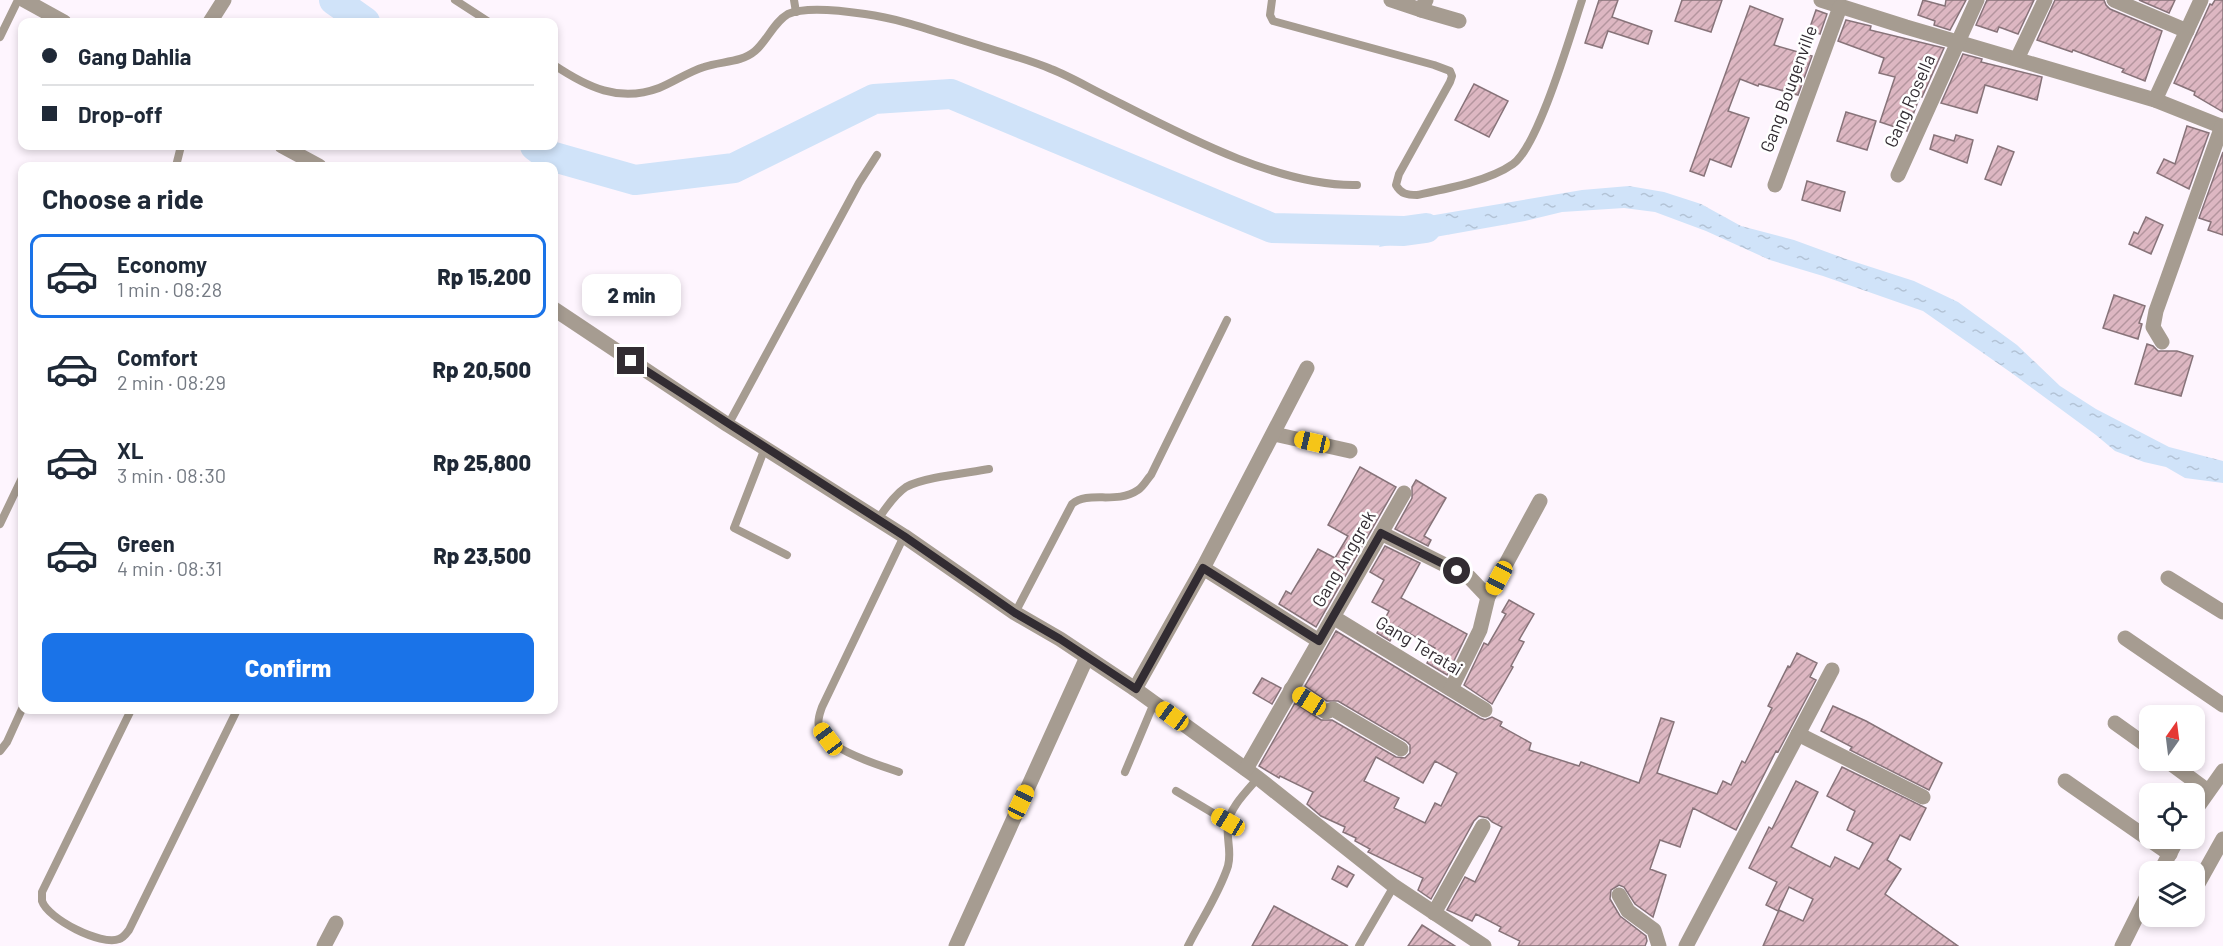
<!DOCTYPE html>
<html lang="en">
<head>
<meta charset="utf-8">
<style>
	:root { --surface:#fff; --page:#f6f6f7; --text:#1f2937; --muted:#747a83; --line:#e0e1e3; --accent:#1a73e8 }
	body { margin:0; font-family:Barlow,sans-serif; background:var(--page); color:var(--text); height:100vh; display:flex; flex-direction:column; font-size:22px; white-space:nowrap }
	* { box-sizing:border-box; margin:0 }
	p { font-size:20px; color:var(--muted) }
	.icon { flex:none; width:33px; height:33px; fill:none; stroke:currentColor; stroke-width:2; stroke-linecap:round; stroke-linejoin:round }
	.map { position:relative; flex:1; overflow:hidden }
	.details { position:absolute; left:18px; top:162px; width:540px; height:552px; display:flex; flex-direction:column; background:var(--surface); border-radius:12px; box-shadow:0 3px 9px #0003 }
	.details>* { flex:none }
	.top-card { position:absolute; left:18px; top:18px; width:540px; height:132px; border-radius:12px; box-shadow:0 3px 9px #0003; display:grid; align-content:center; height:132px; padding:0 24px; background:var(--surface) }
	.needle { width:39px; rotate:14deg }
	.fabs { position:absolute; left:2139px; top:705px; display:grid; gap:12px }
	.fabs a { display:grid; place-items:center; width:66px; height:66px; border-radius:12px; background:var(--surface); box-shadow:0 3px 9px #0003; font-size:30px }
	.end { position:absolute; width:27px; height:27px; margin:-14px; border:8px solid #322c32; background:#fff; box-shadow:0 0 0 3px #fff }
	.from { border-radius:50% }
	.bubble { position:absolute; height:42px; border-radius:12px; background:var(--surface); box-shadow:0 3px 9px #0003; font-size:20px; font-weight:800; line-height:42px; text-align:center }
	.car { position:absolute; width:18px; height:36px; margin:-18px -9px; border-radius:8px; box-shadow:0 0 4px 2px #0007; background:linear-gradient(#f5c518 24%,#345 0 40%,#f5c518 0 76%,#345 0 86%,#f5c518 0) }
	.top-card b { display:flex; align-items:center; gap:21px; height:57px; font-size:22px }
	.top-card b+b { border-top:2px solid var(--line) }
	.top-card i { width:15px; height:15px; background:var(--text) }
	ul { padding:0; list-style:none }
	li { display:flex; align-items:center; gap:18px; height:84px; margin:0 12px 9px; padding:0 12px; border:3px solid transparent; border-radius:12px }
	li div { flex:1 }
	li b { display:block; font-size:22px }
	li em { font-style:normal; font-weight:800 }
	li.current { border-color:var(--accent) }
	li>.icon { width:54px; height:54px; stroke-width:1.5 }
	h2 { padding:0 24px; font-size:27px; line-height:72px }
	.button { display:flex; gap:12px; margin-top:auto; padding:12px 24px }
	.button a { flex:1; height:69px; border-radius:12px; background:var(--accent); color:#fff; font-size:24px; font-weight:800; line-height:69px; text-align:center }
	.map>svg:first-child { display:block }
</style>
</head>
<body>
<div class="map">
<svg width="2223" height="946" viewBox="0 0 2223 946">
	<defs>
		<pattern id="water-ripples" width="26" height="14" patternUnits="userSpaceOnUse" patternTransform="scale(1.5)"><rect width="26" height="14" fill="#d0e3f9"/><path d="M2 4q2-2 4 0t4 0M15 11q2-2 4 0t4 0" fill="none" stroke="#b3c3d6"/></pattern>
		<pattern id="building-hatch" width="6" height="6" patternUnits="userSpaceOnUse" patternTransform="scale(1.5)"><rect width="6" height="6" fill="#ddb7c2"/><path d="M-1 1l2-2M0 6l6-6M5 7l2-2" fill="none" stroke="#b4959e"/></pattern>
	</defs>
	<rect width="100%" height="100%" fill="#fef5fe"/>
	<!-- water -->
	<polygon fill="url(#water-ripples)" points="1629,186 1664,192 1701,204 1741,226 1794,240 1846,259 1914,281 1958,302 2017,345 2060,386 2096,409 2169,447 2223,461 2223,483 2185,478 2166,467 2144,462 2115,451 2096,435 2013,374 1923,311 1823,276 1770,260 1706,231 1655,212 1624,208 1562,212 1525,221 1379,247 1387,227 1417,218 1582,190"/>
	<g fill="none" stroke-linecap="round" stroke-linejoin="round">
		<!-- river -->
		<g stroke="#d0e3f9" stroke-width="30">
			<polyline points="334,0 365,22"/>
			<polyline points="535,146 547,155 635,180 734,168 874,99 951,94 1272,228 1404,231 1426,228"/>
		</g>
	</g>
	<!-- building -->
	<g fill="url(#building-hatch)" stroke="#877379" stroke-width="1.5" fill-rule="evenodd">
		<polygon points="1599,0 1618,0 1612,17 1652,31 1648,44 1608,31 1602,48 1585,43"/>
		<polygon points="1682,0 1722,0 1711,32 1675,21"/>
		<polygon points="1923,0 1945,6 1946,0 1966,0 1950,30 1934,25 1935,21 1918,15"/>
		<polygon points="1987,0 2034,0 2018,34 1999,27 1997,32 1976,25"/>
		<polygon points="2055,0 2104,0 2106,5 2110,9 2162,31 2145,81 2122,72 2124,69 2073,50 2072,52 2037,40"/>
		<polygon points="2139,0 2175,0 2169,13"/>
		<polygon points="2215,0 2223,0 2223,112 2194,95 2195,92 2174,83 2210,4 2212,5"/>
		<polygon points="1750,6 1783,19 1774,45 1812,56 1798,95 1759,84 1758,86 1740,79 1728,111 1749,118 1731,167 1710,159 1704,176 1690,171"/>
		<polygon points="1816,10 1827,14 1820,34 1809,30"/>
		<polygon points="1846,20 1871,26 1870,30 1944,48 1922,97 1920,96 1907,131 1880,122 1895,77 1879,73 1884,58 1838,41"/>
		<polygon points="1963,54 1982,59 1981,62 2042,77 2037,100 1985,85 1977,113 1941,103"/>
		<polygon points="1474,84 1508,101 1489,137 1455,120"/>
		<polygon points="1846,112 1876,121 1867,150 1837,141"/>
		<polygon points="2187,126 2209,133 2189,189 2157,173 2164,159 2175,164"/>
		<polygon points="1934,135 1954,141 1956,135 1973,140 1967,163 1930,149"/>
		<polygon points="1998,146 2014,152 2001,185 1985,179"/>
		<polygon points="2223,152 2223,235 2208,230 2211,222 2199,218"/>
		<polygon points="1807,181 1845,192 1840,211 1802,200"/>
		<polygon points="2146,217 2163,225 2151,254 2129,244 2134,232 2138,234"/>
		<polygon points="2114,295 2145,306 2139,323 2142,324 2138,339 2103,328"/>
		<polygon points="2147,344 2153,346 2158,351 2177,351 2193,356 2181,396 2135,384"/>
		<polygon points="1360,467 1396,487 1316,627 1279,604 1286,591 1291,594 1318,549 1335,558 1348,536 1328,525"/>
		<polygon points="1416,480 1446,498 1424,536 1431,540 1428,546 1395,529 1412,498 1412,487"/>
		<polygon points="1385,546 1420,563 1401,598 1467,634 1447,675 1427,663 1435,648 1398,627 1390,641 1377,633 1389,611 1372,602 1384,580 1370,572"/>
		<polygon points="1509,600 1534,614 1519,640 1524,642 1511,666 1513,667 1492,704 1464,685 1484,643 1488,645 1506,614 1502,612"/>
		<path d="M1336,631L1480,718L1485,720L1492,717L1502,722L1500,726L1531,743L1529,750L1579,766L1581,762L1639,783L1661,718L1674,722L1657,773L1717,794L1723,781L1731,785L1742,761L1745,763L1772,708L1768,706L1788,666L1790,667L1797,653L1817,663L1810,677L1816,680L1778,752L1776,751L1736,830L1693,808L1680,847L1660,840L1650,869L1666,875L1653,917L1635,904L1624,887L1619,885L1611,890L1610,899L1620,916L1646,936L1647,941L1645,946H1518L1520,941L1499,931L1501,927L1476,914L1472,921L1447,910L1465,877L1475,882L1502,827L1492,822L1488,818L1479,816L1474,821L1431,899L1418,890L1423,878L1368,852L1370,849L1355,841L1356,838L1343,832L1345,827L1321,816L1307,804L1313,792L1280,776L1279,778L1259,766L1295,703L1321,720H1332L1396,757L1405,758L1410,753V745L1406,741L1338,701H1327L1305,686ZM1376,757L1423,783L1435,761L1457,773L1441,806L1435,803L1425,823L1394,808L1399,798L1364,781Z"/>
		<polygon points="1262,678 1281,688 1272,704 1253,693"/>
		<polygon points="1833,706 1866,721 1942,763 1929,790 1850,750 1852,747 1821,731"/>
		<polygon points="1842,767 1926,808 1910,840 1900,835 1887,860 1901,869 1885,894 1958,946 1763,946 1779,910 1803,921 1813,899 1789,887 1778,911 1766,905 1777,882 1749,868 1769,827 1772,829 1796,781 1818,792 1791,847 1830,867 1835,857 1859,869 1873,843 1847,830 1855,811 1827,796"/>
		<polygon points="1338,866 1354,875 1347,887 1332,879"/>
		<polygon points="1274,906 1348,946 1252,946"/>
		<polygon points="1422,925 1455,946 1408,946"/>
	</g>
	<g fill="none" stroke-linecap="round" stroke-linejoin="round">
		<!-- service -->
		<g stroke="#a69c91" stroke-width="8">
			<polyline points="455,0 489,22"/>
			<polyline points="794,0 796,12"/>
			<path d="M1272,0L1270,15L1273,21L1434,65L1450,71L1452,76L1450,82L1399,174L1396,185C1401,194 1407,195 1417,195C1446,189 1489,181 1513,164C1538,147 1571,33 1582,0"/>
			<polyline points="0,37 18,0"/>
			<path d="M554,65C587,87 619,103 659,88C674,82 688,72 704,67C721,61 741,63 755,51C767,41 774,22 788,14C806,6 845,11 865,14C903,19 941,34 978,45C1002,53 1028,59 1051,69C1069,76 1086,86 1104,95C1175,131 1277,187 1357,185"/>
			<polyline points="176,166 181,146"/>
			<polyline points="728,425 859,183 877,155"/>
			<polyline points="765,448 734,528 787,555"/>
			<path d="M878,519C886,508 894,495 906,487C924,477 968,473 989,469"/>
			<polyline points="0,524 22,478"/>
			<path d="M1015,613L1072,504C1089,490 1116,505 1138,490C1144,486 1147,479 1151,475L1227,320"/>
			<path d="M131,710L42,892C42,893 42,899 42,901C48,919 101,946 119,939C123,938 126,934 129,930L237,710"/>
			<polyline points="0,751 7,742 22,709"/>
			<path d="M899,772C879,765 824,749 819,726C817,720 820,713 822,707L904,536"/>
			<polyline points="1125,772 1154,703"/>
			<polyline points="1176,791 1228,822"/>
			<path d="M1188,946C1201,920 1219,894 1228,866C1232,851 1226,839 1228,824C1229,808 1248,790 1258,778"/>
			<polyline points="1359,946 1394,886"/>
		</g>
		<!-- minor -->
		<g stroke="#a69c91" stroke-width="15">
			<polyline points="24,0 64,22"/>
			<polyline points="1391,0 1421,10"/>
			<polyline points="1426,0 1421,10 1459,21"/>
			<polyline points="1821,0 1906,27 2155,100 2223,127"/>
			<polyline points="2114,0 2187,31"/>
			<polyline points="210,22 224,0"/>
			<polyline points="2017,59 2045,0"/>
			<polyline points="2155,100 2201,0"/>
			<polyline points="282,146 319,166"/>
			<polyline points="1898,175 1977,0"/>
			<polyline points="1775,185 1840,7"/>
			<polyline points="554,309 728,425 904,536 1015,613 1060,639 1135,689 1258,778 1394,886 1484,946"/>
			<polyline points="2162,342 2153,327 2156,311 2222,126"/>
			<polyline points="1274,434 1350,451"/>
			<polyline points="1381,533 1469,577 1488,597"/>
			<polyline points="1203,568 1319,641"/>
			<polyline points="2168,578 2223,612"/>
			<polyline points="1333,617 1485,710"/>
			<polyline points="2125,638 2223,705"/>
			<polyline points="1135,689 1203,568 1307,368"/>
			<polyline points="1291,689 1326,712 1333,709 1401,749"/>
			<polyline points="1451,689 1480,630 1488,597 1540,501"/>
			<polyline points="2115,723 2150,748"/>
			<polyline points="1798,734 1923,797"/>
			<polyline points="2166,760 2208,791"/>
			<polyline points="1246,769 1404,493"/>
			<polyline points="2065,781 2170,854"/>
			<polyline points="2194,812 2223,771"/>
			<polyline points="2160,872 2178,838"/>
			<polyline points="2195,889 2223,839"/>
			<polyline points="1619,895 1628,911 1654,930 1659,946"/>
			<polyline points="1434,913 1483,826"/>
			<polyline points="324,946 336,923"/>
			<polyline points="956,946 1087,657"/>
			<polyline points="1686,946 1832,670"/>
			<polyline points="2122,946 2150,890"/>
		</g>
	</g>
	<g fill="none" stroke-linecap="round" stroke-linejoin="round">
		<!-- route -->
		<polyline stroke="#322c32" stroke-width="8" points="631,361 904,536 1015,613 1060,639 1136,689 1203,568 1319,641 1381,533 1457,571"/>
	</g>
	<g text-anchor="middle" stroke-width="5" stroke-linejoin="round" paint-order="stroke">
		<!-- street labels -->
		<g font-size="18" fill="#322c32" stroke="#fff">
			<text transform="translate(1789 89) rotate(-70)" y="6">Gang Bougenville</text>
			<text transform="translate(1910 101) rotate(-66)" y="6">Gang Rosella</text>
			<text transform="translate(1344 559) rotate(-60)" y="6">Gang Anggrek</text>
			<text transform="translate(1419 646) rotate(31)" y="6">Gang Teratai</text>
		</g>
	</g>
</svg>
<div class="fabs">
<a><svg class="needle" viewBox="-14 -14 28 28"><path d="M0-13l5 13h-10z" fill="#e53935"/><path d="M0 13l5-13h-10z" fill="#747a83"/></svg></a>
<a><svg class="icon" aria-label="locate" viewBox="0 0 24 24"><circle cx="12" cy="12" r="6"/><path d="M12 2v4M12 18v4M2 12h4M18 12h4"/></svg></a>
<a><svg class="icon" aria-label="layers" viewBox="0 0 24 24"><path d="M12 4l9 5-9 5-9-5zM3 14l9 5 9-5"/></svg></a>
</div>
<i class="end from" style="left:1457px;top:571px"></i>
<i class="end" style="left:631px;top:361px"></i>
<div class="bubble" style="left:582px;top:274px;width:99px">2 min</div>
<i class="car" style="left:1312px;top:442px;rotate:283deg"></i>
<i class="car" style="left:1499px;top:578px;rotate:208deg"></i>
<i class="car" style="left:1309px;top:701px;rotate:302deg"></i>
<i class="car" style="left:1172px;top:716px;rotate:306deg"></i>
<i class="car" style="left:828px;top:739px;rotate:323deg"></i>
<i class="car" style="left:1021px;top:802px;rotate:25deg"></i>
<i class="car" style="left:1228px;top:822px;rotate:301deg"></i>
<div class="top-card">
<b><i class="from"></i>Gang Dahlia</b>
<b><i></i>Drop-off</b>
</div>
<section class="details">
<h2>Choose a ride</h2>
<ul>
<li class="current"><svg class="icon" aria-label="car" viewBox="0 0 24 24"><path d="M5 17H2v-5l4-1 3-4h7l3 4 3 1v5h-3M9 17h6M6 11h13"/><circle cx="7" cy="17" r="2"/><circle cx="17" cy="17" r="2"/></svg><div><b>Economy</b><p>1 min · 08:28</p></div><em>Rp 15,200</em></li>
<li><svg class="icon" aria-label="car" viewBox="0 0 24 24"><path d="M5 17H2v-5l4-1 3-4h7l3 4 3 1v5h-3M9 17h6M6 11h13"/><circle cx="7" cy="17" r="2"/><circle cx="17" cy="17" r="2"/></svg><div><b>Comfort</b><p>2 min · 08:29</p></div><em>Rp 20,500</em></li>
<li><svg class="icon" aria-label="car" viewBox="0 0 24 24"><path d="M5 17H2v-5l4-1 3-4h7l3 4 3 1v5h-3M9 17h6M6 11h13"/><circle cx="7" cy="17" r="2"/><circle cx="17" cy="17" r="2"/></svg><div><b>XL</b><p>3 min · 08:30</p></div><em>Rp 25,800</em></li>
<li><svg class="icon" aria-label="car" viewBox="0 0 24 24"><path d="M5 17H2v-5l4-1 3-4h7l3 4 3 1v5h-3M9 17h6M6 11h13"/><circle cx="7" cy="17" r="2"/><circle cx="17" cy="17" r="2"/></svg><div><b>Green</b><p>4 min · 08:31</p></div><em>Rp 23,500</em></li>
</ul>
<div class="button"><a>Confirm</a></div>
</section>
</div>
</body>
</html>
